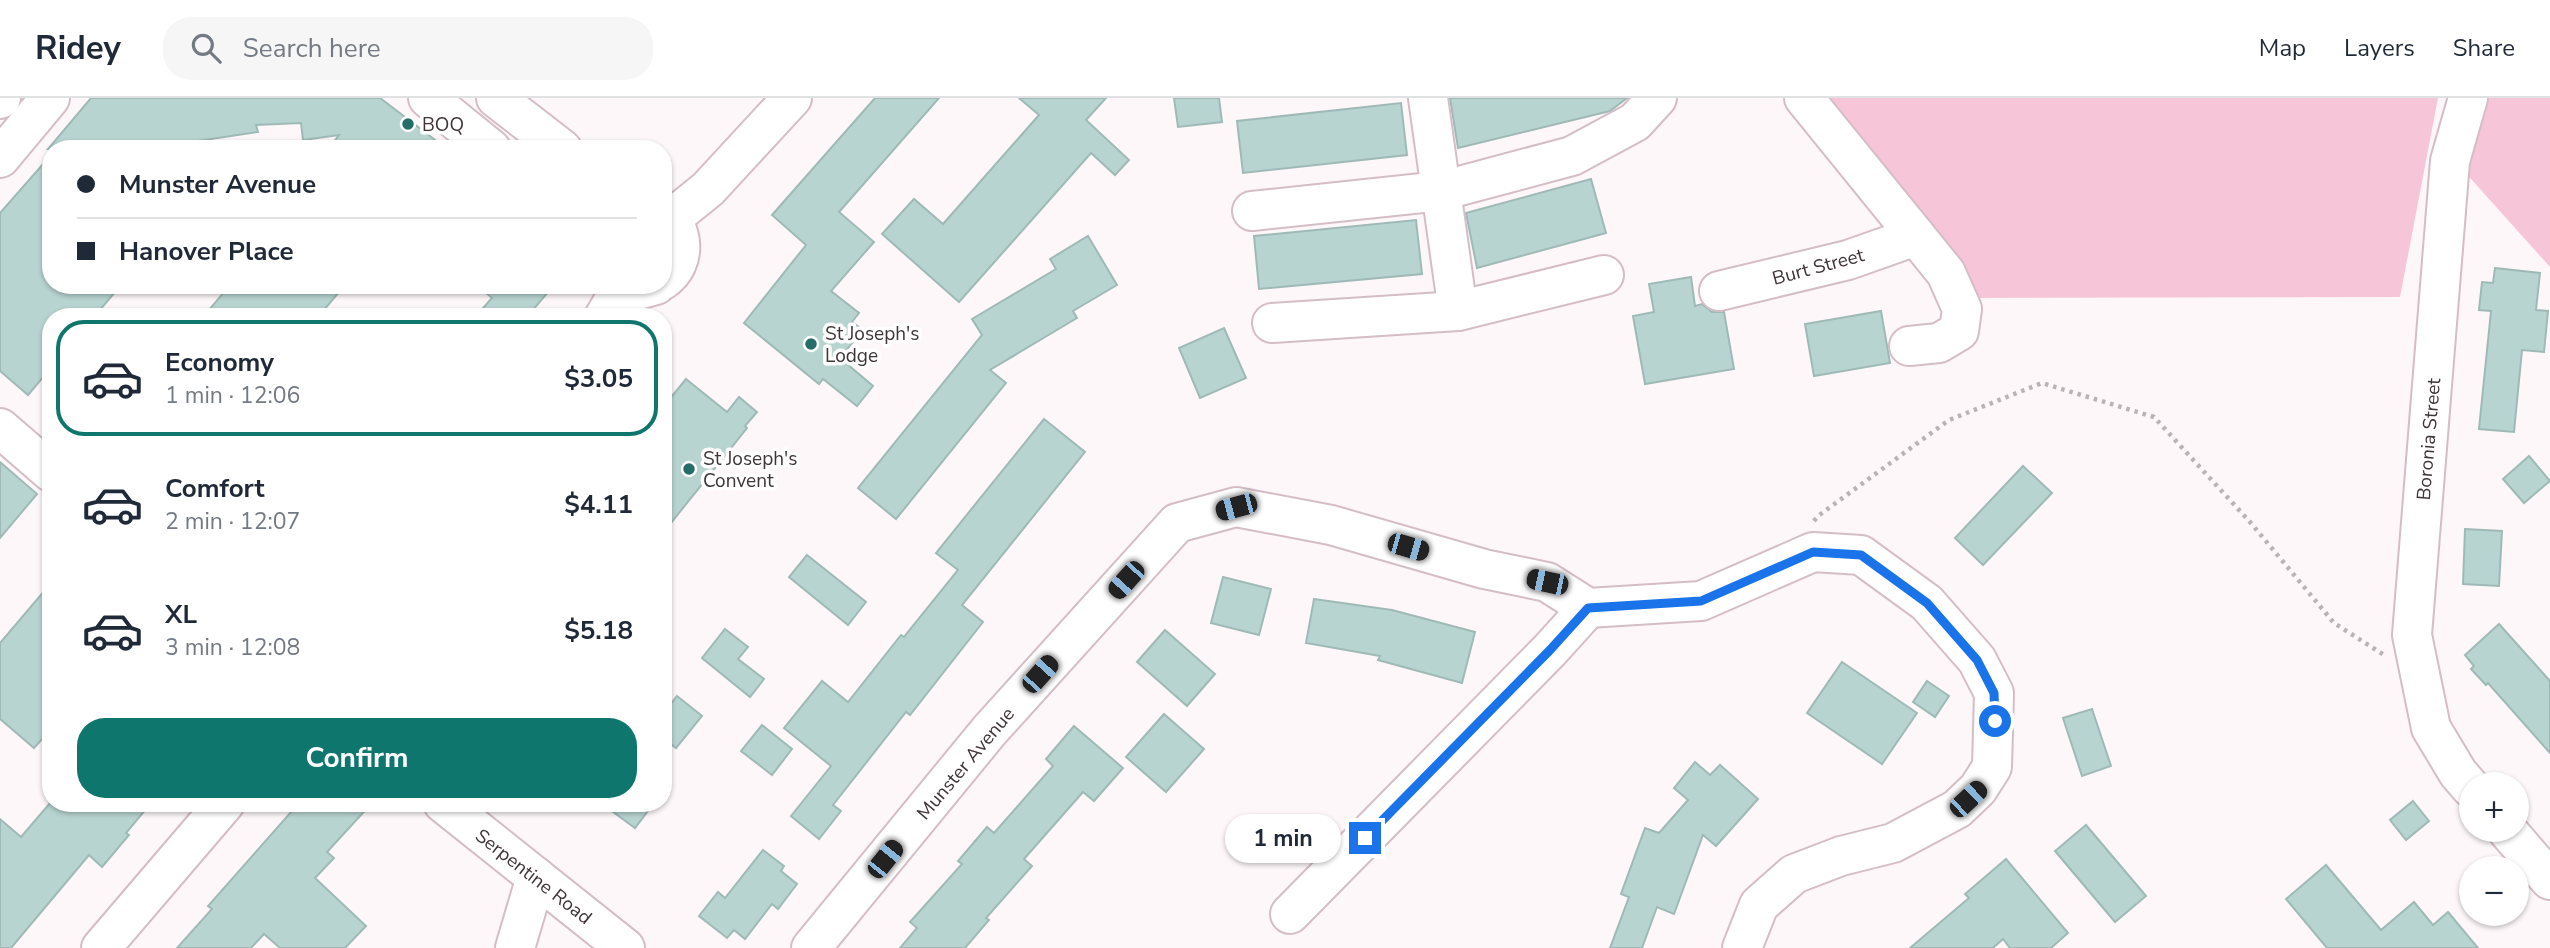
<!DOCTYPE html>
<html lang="en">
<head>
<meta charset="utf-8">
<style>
	:root { --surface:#fff; --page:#f6f6f7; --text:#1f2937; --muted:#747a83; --line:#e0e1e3; --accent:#0f766e }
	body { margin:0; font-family:"Nunito Sans",sans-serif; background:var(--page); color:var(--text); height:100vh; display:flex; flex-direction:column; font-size:26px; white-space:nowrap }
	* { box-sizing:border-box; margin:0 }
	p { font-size:23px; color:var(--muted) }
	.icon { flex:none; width:38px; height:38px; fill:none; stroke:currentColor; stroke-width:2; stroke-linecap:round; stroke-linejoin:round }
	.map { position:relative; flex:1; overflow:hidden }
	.details { position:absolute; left:42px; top:210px; width:630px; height:504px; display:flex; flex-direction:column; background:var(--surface); border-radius:28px; box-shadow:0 2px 5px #0004 }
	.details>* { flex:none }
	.top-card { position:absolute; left:42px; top:42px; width:630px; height:154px; border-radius:28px; box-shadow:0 2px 5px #0004; display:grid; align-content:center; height:154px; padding:0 35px; background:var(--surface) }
	.tools { position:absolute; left:2459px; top:674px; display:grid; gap:14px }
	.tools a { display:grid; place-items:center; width:70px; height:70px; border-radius:50%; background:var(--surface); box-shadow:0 2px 5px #0004; font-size:35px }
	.end { position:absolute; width:32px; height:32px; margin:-16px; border:9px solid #1a73e8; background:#fff; box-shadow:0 0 0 4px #fff }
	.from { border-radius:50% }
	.bubble { position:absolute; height:49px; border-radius:24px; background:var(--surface); box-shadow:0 2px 5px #0004; font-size:23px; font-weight:700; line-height:49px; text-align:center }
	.car { position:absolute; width:21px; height:42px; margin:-21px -10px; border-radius:9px; box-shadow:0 0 5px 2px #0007; background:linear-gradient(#222 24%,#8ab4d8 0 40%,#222 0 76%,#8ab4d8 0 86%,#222 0) }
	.top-card b { display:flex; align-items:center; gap:24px; height:66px; font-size:26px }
	.top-card b+b { border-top:2px solid var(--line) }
	.top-card i { width:18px; height:18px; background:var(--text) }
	ul { padding:12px 0 0; list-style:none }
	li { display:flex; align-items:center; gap:21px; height:116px; margin:0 14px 10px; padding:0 21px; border:4px solid transparent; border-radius:28px }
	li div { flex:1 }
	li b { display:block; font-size:26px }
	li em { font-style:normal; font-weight:700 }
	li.current { border-color:var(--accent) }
	li>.icon { width:63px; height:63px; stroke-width:1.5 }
	.action { display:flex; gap:14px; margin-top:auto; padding:14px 35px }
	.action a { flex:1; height:80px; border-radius:28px; background:var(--accent); color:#fff; font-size:28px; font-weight:700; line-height:80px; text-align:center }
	header { display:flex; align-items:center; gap:42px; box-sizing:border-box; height:98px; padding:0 35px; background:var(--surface); border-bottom:2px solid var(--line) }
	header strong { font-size:33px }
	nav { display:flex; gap:38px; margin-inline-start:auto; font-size:24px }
	.search { width:490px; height:63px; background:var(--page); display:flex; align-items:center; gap:18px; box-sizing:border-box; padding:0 24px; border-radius:28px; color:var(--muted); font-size:26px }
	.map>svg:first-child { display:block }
</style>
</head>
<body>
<header>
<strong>Ridey</strong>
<div class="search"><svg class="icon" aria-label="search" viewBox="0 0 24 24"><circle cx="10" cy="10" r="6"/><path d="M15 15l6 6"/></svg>Search here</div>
<nav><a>Map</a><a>Layers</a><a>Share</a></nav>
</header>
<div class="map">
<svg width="2550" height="850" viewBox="0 0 2550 850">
	<rect width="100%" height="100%" fill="#fdf7f9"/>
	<!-- green -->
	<g fill="#f6c5d8">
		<polygon points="1820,0 2438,0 2400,199 1969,200"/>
		<polygon points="2479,0 2550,0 2550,169 2463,72"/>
	</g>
	<!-- building -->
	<g fill="#b8d4d1" stroke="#9fbab6" stroke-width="2">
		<polygon points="91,0 380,0 447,51 328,51 339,37 303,42 301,25 256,27 258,34 171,47 176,51 48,51"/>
		<polygon points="875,0 939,0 839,114 874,144 831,193 859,215 852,224 863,232 840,260 873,288 857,308 823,281 819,286 744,225 806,147 772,117"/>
		<polygon points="1019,0 1106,0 1086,22 1129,62 1115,77 1091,55 959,204 882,136 914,101 943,126 1039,17"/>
		<polygon points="1174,0 1219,0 1222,24 1178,29"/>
		<polygon points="1450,0 1627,0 1610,13 1458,50"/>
		<polygon points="1401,5 1407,57 1243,75 1237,23"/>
		<polygon points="51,57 51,187 121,187 94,219 51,219 51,270 28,297 0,273 0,115"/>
		<polygon points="1591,81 1606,135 1477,170 1466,115"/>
		<polygon points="1416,122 1422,176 1259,191 1254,138"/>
		<polygon points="1088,138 1117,187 1073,213 1077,220 990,272 1006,285 896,421 858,390 982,237 972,221 1056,171 1050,161"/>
		<polygon points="2495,170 2540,175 2536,212 2548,213 2544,254 2522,252 2514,334 2479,331 2491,213 2479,212 2482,184 2493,185"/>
		<polygon points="1691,179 1695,208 1702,206 1712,214 1724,214 1734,271 1645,286 1633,218 1654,214 1649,186"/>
		<polygon points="230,187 306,188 345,187 318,219 203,219"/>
		<polygon points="477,187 554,187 527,219 475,219 492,200"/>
		<polygon points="1881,213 1890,265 1814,278 1805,226"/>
		<polygon points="1224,230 1246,280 1200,300 1179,250"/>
		<polygon points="686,281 727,314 739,299 757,314 745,328 747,330 663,435 663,309"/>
		<polygon points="1044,321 1085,354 962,507 983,524 910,617 906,614 833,707 841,713 819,741 791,718 831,668 784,630 822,583 848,604 901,537 904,539 958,472 936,455"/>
		<polygon points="2529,358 2550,383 2524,405 2503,381"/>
		<polygon points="0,364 37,396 0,440"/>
		<polygon points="2023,368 2052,395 1983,467 1955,440"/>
		<polygon points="2465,431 2502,433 2499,488 2463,486"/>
		<polygon points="807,457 866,504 848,527 789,479"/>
		<polygon points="1223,479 1271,491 1259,537 1211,525"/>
		<polygon points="51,485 51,631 34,650 0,621 0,545"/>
		<polygon points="1314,501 1392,512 1475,534 1462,585 1378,562 1380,558 1306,545"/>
		<polygon points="2499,526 2550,583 2550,655 2488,585 2486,587 2471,571 2474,568 2465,557"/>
		<polygon points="725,531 748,549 738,561 764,581 750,599 702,560"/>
		<polygon points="1165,532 1215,576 1187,608 1137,564"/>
		<polygon points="1842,564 1917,615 1882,666 1807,615"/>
		<polygon points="1927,583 1949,598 1935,619 1913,604"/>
		<polygon points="677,598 702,618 676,650 663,640 663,616"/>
		<polygon points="2092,611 2111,668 2082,678 2063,620"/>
		<polygon points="1164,616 1204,651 1166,694 1126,659"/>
		<polygon points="762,627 792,651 772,677 741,653"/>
		<polygon points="1074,628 1123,670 1094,703 1083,694 1024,761 1032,768 986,820 989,822 965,850 900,850 917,830 910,824 962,766 958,763 987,729 994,735 1053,668 1046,661"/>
		<polygon points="1695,664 1710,677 1720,667 1758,701 1716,748 1703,737 1674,816 1657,809 1642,850 1610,850 1629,799 1621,796 1645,730 1659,735 1688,702 1674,690"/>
		<polygon points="2413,703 2429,723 2406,742 2390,722"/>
		<polygon points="50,705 151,705 126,735 129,737 102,769 89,757 11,850 0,850 0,721 21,739"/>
		<polygon points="299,705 372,705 327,754 334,760 315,780 366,828 345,850 280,850 264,836 251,850 177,850 212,811 208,808"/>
		<polygon points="601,705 654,705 635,730"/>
		<polygon points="2086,727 2146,798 2115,824 2055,753"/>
		<polygon points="763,752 784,768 781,773 797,786 778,811 772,806 745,841 734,832 727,840 699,818 718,794 725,800"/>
		<polygon points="2006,761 2068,835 2051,850 2010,850 2003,841 1993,850 1910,850 1969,800 1965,796"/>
		<polygon points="2326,767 2381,832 2414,804 2433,827 2448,814 2478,850 2327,850 2286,801"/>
	</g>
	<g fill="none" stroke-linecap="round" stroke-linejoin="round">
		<defs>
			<g id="minor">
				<polyline points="1428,0 1458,213 1604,177"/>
				<polyline points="1804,0 1946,175 1962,211 1959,233 1939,245 1909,248"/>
				<polyline points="2468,0 2450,63 2412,537 2431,630 2458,675 2471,690"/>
				<polyline points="1252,113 1441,93 1572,58 1635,24 1657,0"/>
				<polyline points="1719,193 1848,162 1916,138"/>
				<polyline points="604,219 621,190"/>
				<polyline points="1272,225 1458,213"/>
				<polyline points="0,330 51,374"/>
				<polyline points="443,705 625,850"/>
				<polyline points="2507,732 2550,782"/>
				<polyline points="1290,816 1550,552 1588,510"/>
				<polyline points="101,850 225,705"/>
				<polyline points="515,850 536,779"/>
				<polyline points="811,850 989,633 1177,425 1236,409 1331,427 1484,471 1547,484 1588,510 1701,503 1813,454 1861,457 1927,505 1977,562 1994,595 1992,669 1978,691 1957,711 1893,745 1841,758 1794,776 1759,807 1742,850"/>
			</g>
			<g id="major">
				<polyline points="428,0 491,51"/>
				<polyline points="496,0 562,51"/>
				<polyline points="0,1 1,0"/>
				<polyline points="0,60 50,0"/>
				<path d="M663,112C684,131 688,164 663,182"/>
				<polyline points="672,120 708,91 792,0"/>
				<polyline points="617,187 638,192 656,187"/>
			</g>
		</defs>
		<!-- minor casing -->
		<use href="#minor" stroke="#d5bdc6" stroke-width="42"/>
		<!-- major casing -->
		<use href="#major" stroke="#d5bdc6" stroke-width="42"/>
		<!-- path -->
		<polyline stroke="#bab3b6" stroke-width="4.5" stroke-dasharray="3.5 5" stroke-linecap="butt" points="1814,423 1818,418 1949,322 2042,285 2154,319 2250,424 2334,525 2384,557"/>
		<!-- minor -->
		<use href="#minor" stroke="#fff" stroke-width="38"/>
		<!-- major -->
		<use href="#major" stroke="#fff" stroke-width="38"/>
	</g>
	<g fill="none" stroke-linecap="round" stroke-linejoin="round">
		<!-- route -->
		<polyline stroke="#1a73e8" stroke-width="9" points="1365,740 1550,552 1588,510 1701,503 1813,454 1861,457 1927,505 1977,562 1994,595 1995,623"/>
	</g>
	<!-- markers -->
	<g fill="#256e68" stroke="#fff" stroke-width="2.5">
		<circle cx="408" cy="26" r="7"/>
		<circle cx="811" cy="246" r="7"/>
		<circle cx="689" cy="371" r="7"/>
	</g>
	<g text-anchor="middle" stroke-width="7" stroke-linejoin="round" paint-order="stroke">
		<!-- poi labels -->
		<g font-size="19" fill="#3f3539" stroke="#fff" text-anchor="start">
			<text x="422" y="33">BOQ</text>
			<text x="825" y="242">St Joseph's<tspan x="825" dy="22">Lodge</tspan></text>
			<text x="703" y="367">St Joseph's<tspan x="703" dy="22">Convent</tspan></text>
		</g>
		<!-- street labels -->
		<g font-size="19" fill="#3f3539" stroke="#fff">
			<text transform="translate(1818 168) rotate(-15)" y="7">Burt Street</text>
			<text transform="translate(2428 341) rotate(-85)" y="7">Boronia Street</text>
			<text transform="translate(965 665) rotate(-50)" y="7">Munster Avenue</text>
			<text transform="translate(534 778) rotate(38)" y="7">Serpentine Road</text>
		</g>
	</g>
</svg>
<div class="tools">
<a>+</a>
<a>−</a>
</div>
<i class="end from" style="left:1995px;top:623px"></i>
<i class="end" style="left:1365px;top:740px"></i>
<div class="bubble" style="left:1225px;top:716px;width:116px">1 min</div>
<i class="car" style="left:1236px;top:409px;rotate:255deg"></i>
<i class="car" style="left:1408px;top:449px;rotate:106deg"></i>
<i class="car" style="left:1126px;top:482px;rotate:222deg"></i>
<i class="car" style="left:1547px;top:484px;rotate:282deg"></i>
<i class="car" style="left:1040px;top:576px;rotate:42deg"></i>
<i class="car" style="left:1968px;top:701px;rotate:47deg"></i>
<i class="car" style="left:885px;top:761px;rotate:39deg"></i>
<div class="top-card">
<b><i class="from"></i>Munster Avenue</b>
<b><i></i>Hanover Place</b>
</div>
<section class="details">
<ul>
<li class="current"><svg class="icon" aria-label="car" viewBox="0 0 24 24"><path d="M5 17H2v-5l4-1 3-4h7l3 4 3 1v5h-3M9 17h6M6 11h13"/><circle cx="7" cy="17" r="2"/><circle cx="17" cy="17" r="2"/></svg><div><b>Economy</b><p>1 min · 12:06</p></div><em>$3.05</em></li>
<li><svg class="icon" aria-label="car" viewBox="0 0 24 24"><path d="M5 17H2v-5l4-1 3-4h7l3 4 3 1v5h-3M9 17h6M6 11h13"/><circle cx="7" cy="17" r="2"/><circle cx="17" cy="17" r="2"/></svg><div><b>Comfort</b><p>2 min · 12:07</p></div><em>$4.11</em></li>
<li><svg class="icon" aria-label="car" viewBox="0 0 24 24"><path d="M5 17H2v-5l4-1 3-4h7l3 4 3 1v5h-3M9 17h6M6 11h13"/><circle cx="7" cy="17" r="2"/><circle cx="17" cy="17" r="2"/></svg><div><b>XL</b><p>3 min · 12:08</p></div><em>$5.18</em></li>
</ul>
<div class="action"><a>Confirm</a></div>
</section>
</div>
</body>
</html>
